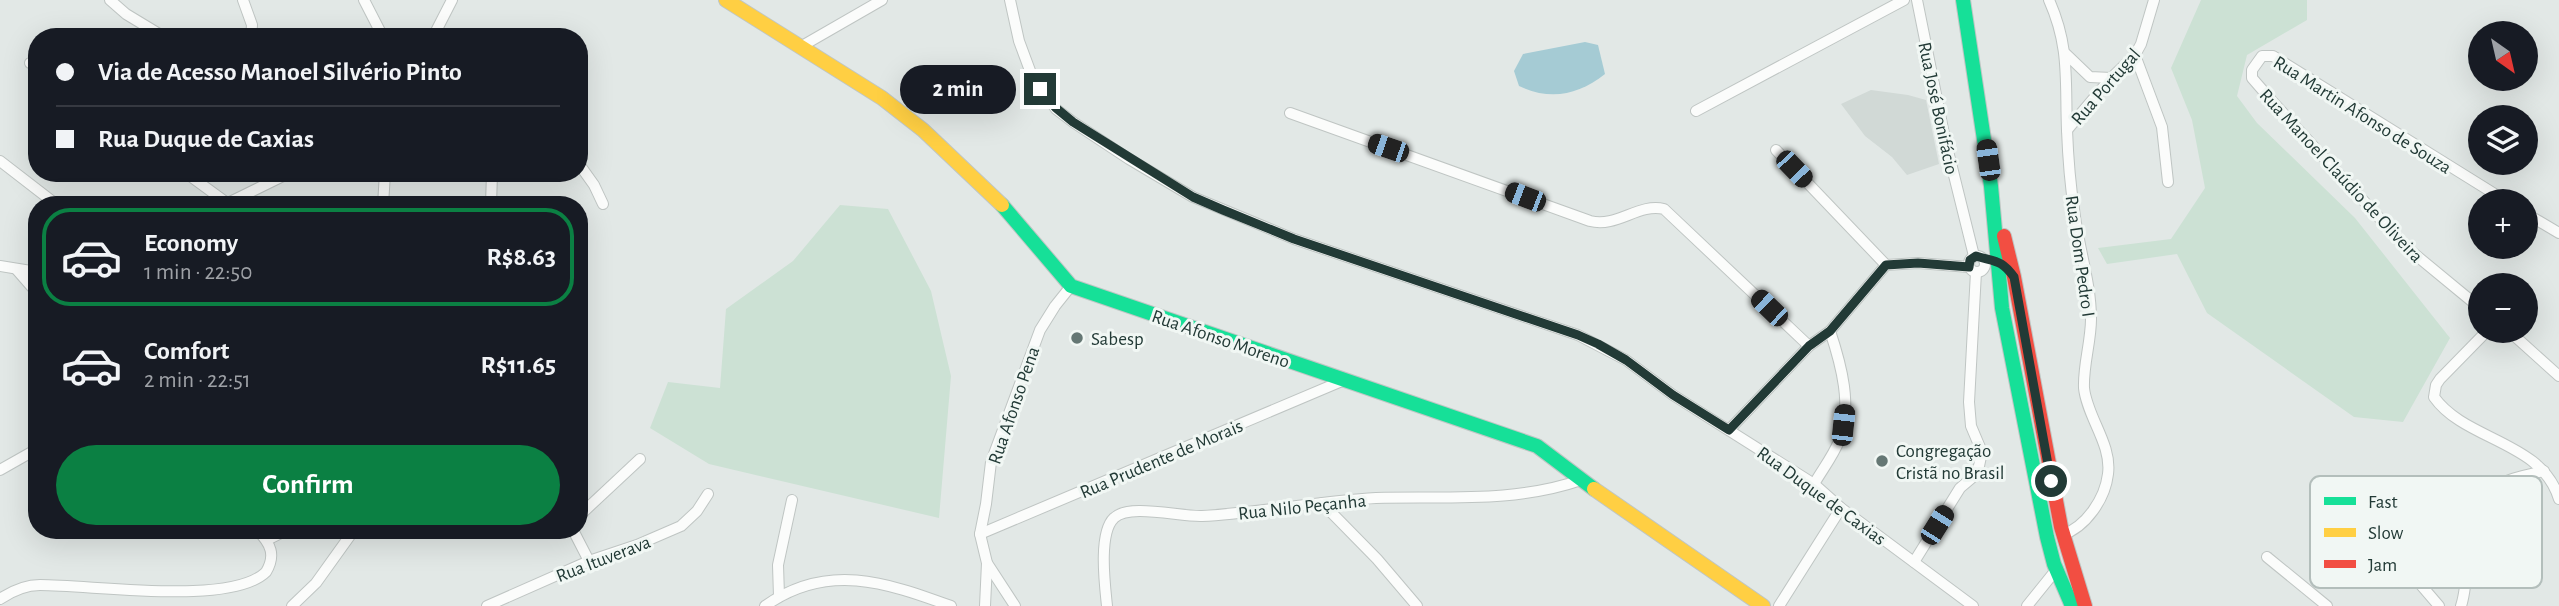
<!DOCTYPE html>
<html lang="en">
<head>
<meta charset="utf-8">
<style>
	:root { --surface:#171b24; --page:#20242c; --text:#f1f3f6; --muted:#9ea1a6; --line:#363941; --accent:#0b8043 }
	body { margin:0; font-family:"Alegreya Sans",sans-serif; background:var(--page); color:var(--text); height:100vh; display:flex; flex-direction:column; font-size:26px; white-space:nowrap }
	* { box-sizing:border-box; margin:0 }
	p { font-size:23px; color:var(--muted) }
	.icon { flex:none; width:38px; height:38px; fill:none; stroke:currentColor; stroke-width:2; stroke-linecap:round; stroke-linejoin:round }
	.map { position:relative; flex:1; overflow:hidden }
	.details { position:absolute; left:28px; top:196px; width:560px; height:343px; display:flex; flex-direction:column; background:var(--surface); border-radius:28px; box-shadow:0 7px 28px #0002 }
	.details>* { flex:none }
	.guide { position:absolute; left:28px; top:28px; width:560px; height:154px; border-radius:28px; box-shadow:0 7px 28px #0002; display:grid; align-content:center; height:154px; padding:0 28px; background:var(--surface) }
	.needle { width:46px; rotate:146deg }
	.tools { position:absolute; left:2468px; top:21px; display:grid; gap:14px }
	.tools a { display:grid; place-items:center; width:70px; height:70px; border-radius:50%; background:var(--surface); box-shadow:0 7px 28px #0002; font-size:35px }
	.end { position:absolute; width:32px; height:32px; margin:-16px; border:9px solid #223a36; background:#fff; box-shadow:0 0 0 4px #fff }
	.from { border-radius:50% }
	.bubble { position:absolute; height:49px; border-radius:24px; background:var(--surface); box-shadow:0 7px 28px #0002; font-size:23px; font-weight:600; line-height:49px; text-align:center }
	.car { position:absolute; width:21px; height:42px; margin:-21px -10px; border-radius:9px; box-shadow:0 0 5px 2px #0007; background:linear-gradient(#222 24%,#8ab4d8 0 40%,#222 0 76%,#8ab4d8 0 86%,#222 0) }
	.guide b { display:flex; align-items:center; gap:24px; height:66px; font-size:26px }
	.guide b+b { border-top:2px solid var(--line) }
	.guide i { width:18px; height:18px; background:var(--text) }
	ul { padding:12px 0 0; list-style:none }
	li { display:flex; align-items:center; gap:21px; height:98px; margin:0 14px 10px; padding:0 14px; border:4px solid transparent; border-radius:28px }
	li div { flex:1 }
	li b { display:block; font-size:26px }
	li em { font-style:normal; font-weight:600 }
	li.active { border-color:var(--accent) }
	li>.icon { width:63px; height:63px; stroke-width:1.5 }
	.action { display:flex; gap:14px; margin-top:auto; padding:14px 28px }
	.action a { flex:1; height:80px; border-radius:42px; background:var(--accent); color:#fff; font-size:28px; font-weight:600; line-height:80px; text-align:center }
	.map>svg:first-child { display:block }
</style>
</head>
<body>
<div class="map">
<svg width="2559" height="606" viewBox="0 0 2559 606">
	<rect width="100%" height="100%" fill="#e2e8e6"/>
	<!-- built -->
	<polygon fill="#d1d9d6" points="1871,90 1908,95 1926,100 1939,164 1907,175 1892,157 1865,136 1841,104"/>
	<!-- green -->
	<g fill="#cce1d4">
		<polygon points="2201,0 2307,0 2307,20 2247,55 2237,96 2257,123 2355,218 2450,338 2403,422 2354,417 2207,313 2177,254 2107,264 2098,248 2171,239 2205,188 2192,120 2171,68"/>
		<polygon points="840,205 888,209 931,291 951,376 939,518 709,464 650,428 668,382 720,388 726,309 793,261"/>
	</g>
	<!-- water -->
	<path fill="#a5cbd4" d="M1585,42L1598,45L1605,74C1578,95 1551,101 1519,86L1514,71L1523,54Z"/>
	<g fill="none" stroke-linecap="round" stroke-linejoin="round">
		<defs>
			<g id="street">
				<polyline points="110,0 126,14 164,37"/>
				<polyline points="243,0 252,25 251,37"/>
				<polyline points="364,0 383,37"/>
				<polyline points="1010,0 1019,41 1032,76 1056,109 1073,122 1129,159 1193,197 1294,239 1578,335 1626,360 1673,395 1814,484 1841,508 1973,606"/>
				<polyline points="1917,0 1945,139 1974,256"/>
				<path d="M2049,0C2070,47 2065,80 2067,130C2068,156 2070,183 2074,209C2078,246 2091,282 2091,319C2091,342 2083,365 2084,388C2087,417 2112,444 2108,474C2105,499 2086,527 2062,535"/>
				<polyline points="433,37 452,0"/>
				<polyline points="802,46 882,0"/>
				<polyline points="2066,54 2090,77 2111,78"/>
				<polyline points="2135,55 2162,127 2168,182"/>
				<polyline points="30,63 37,67"/>
				<polyline points="1696,111 1904,0"/>
				<path d="M1290,113L1590,221C1617,228 1638,203 1664,209L1809,346"/>
				<polyline points="2067,130 2111,78 2135,55 2141,44 2154,0"/>
				<polyline points="1776,150 1886,265"/>
				<polyline points="0,161 57,205"/>
				<polyline points="579,164 594,185 603,204"/>
				<polyline points="186,173 227,203"/>
				<polyline points="224,205 289,173"/>
				<polyline points="383,205 385,173"/>
				<polyline points="491,205 492,173"/>
				<polyline points="2525,213 2559,233"/>
				<circle cx="1977" cy="264" r="8"/>
				<polyline points="0,266 37,272"/>
				<polyline points="17,270 37,293"/>
				<polyline points="2480,308 2406,247 2272,101 2252,78 2252,70 2262,56 2273,56 2506,201"/>
				<path d="M2487,331L2440,379L2436,385L2434,397C2465,441 2542,441 2559,499"/>
				<polyline points="2509,331 2559,376"/>
				<polyline points="1729,430 1809,346 1830,331 1886,265 1918,263 1969,267"/>
				<polyline points="0,470 37,449"/>
				<path d="M1814,484C1822,470 1833,456 1839,441C1853,407 1841,364 1830,331"/>
				<polyline points="2342,493 2439,606"/>
				<polyline points="1322,503 1377,559 1417,606"/>
				<polyline points="579,516 640,459"/>
				<polyline points="573,530 589,561"/>
				<polyline points="980,534 1342,381"/>
				<polyline points="267,540 287,530"/>
				<polyline points="2267,557 2327,606"/>
				<polyline points="1914,562 1960,488 1973,477 1979,466 1982,452 1971,426 1969,402 1976,272"/>
				<polyline points="779,596 778,565 792,500"/>
				<path d="M0,599C12,591 25,585 40,585C96,585 231,606 266,572C276,555 271,544 257,530"/>
				<polyline points="292,606 316,583 354,530"/>
				<polyline points="487,606 589,561 637,545 681,526 697,511 708,494"/>
				<path d="M765,606C827,562 885,582 951,606"/>
				<polyline points="985,606 987,563"/>
				<polyline points="1015,606 987,563 980,534 986,504 991,462 1040,330 1055,306 1071,286"/>
				<path d="M1107,606C1105,586 1098,533 1114,518C1129,503 1180,517 1202,516C1260,513 1318,501 1376,498C1446,496 1514,503 1581,480"/>
				<polyline points="1779,606 1841,508"/>
				<polyline points="2027,606 2056,570"/>
				<path d="M2461,606C2473,570 2459,512 2492,489C2507,478 2527,475 2544,471"/>
			</g>
			<g id="fast">
				<polyline points="1963,0 1991,186 2002,308 2047,537 2054,564 2072,606"/>
				<polyline points="1002,205 1071,286 1537,446 1594,489"/>
			</g>
			<g id="slow">
				<polyline points="726,0 882,98 923,130 1002,205"/>
				<polyline points="1594,489 1763,606"/>
			</g>
			<polyline id="jam" points="2004,236 2014,277 2061,527 2085,606"/>
		</defs>
		<!-- street casing -->
		<use href="#street" stroke="#bfc5c3" stroke-width="12"/>
		<!-- fast casing -->
		<use href="#fast" stroke="#bfc6c4" stroke-width="16"/>
		<!-- slow casing -->
		<use href="#slow" stroke="#bfc6c4" stroke-width="16"/>
		<!-- jam casing -->
		<use href="#jam" stroke="#bfc6c4" stroke-width="16"/>
		<!-- street -->
		<use href="#street" stroke="#fbfcfb" stroke-width="10"/>
		<!-- fast -->
		<use href="#fast" stroke="#16e098" stroke-width="14"/>
		<!-- slow -->
		<use href="#slow" stroke="#ffcf43" stroke-width="14"/>
		<!-- jam -->
		<use href="#jam" stroke="#f24e42" stroke-width="14"/>
	</g>
	<g fill="none" stroke-linecap="round" stroke-linejoin="round">
		<!-- route -->
		<path stroke="#223a36" stroke-width="9" d="M1040,89L1056,108L1073,122L1193,197L1223,210L1294,239L1578,335L1598,344L1626,360L1673,395L1729,430L1809,346L1830,331L1886,265L1918,263L1969,267L1970,260L1976,256C1995,262 2001,259 2014,277L2051,481"/>
	</g>
	<!-- markers -->
	<g fill="#657774" stroke="#f1f7f4" stroke-width="2.5">
		<circle cx="1077" cy="338" r="7"/>
		<circle cx="1882" cy="461" r="7"/>
	</g>
	<g text-anchor="middle" stroke-width="6" stroke-linejoin="round" paint-order="stroke">
		<!-- street labels -->
		<g font-size="19" fill="#223a36" stroke="#f1f7f4">
			<text transform="translate(2105 86) rotate(-49)" y="7">Rua Portugal</text>
			<text transform="translate(1939 108) rotate(78)" y="7">Rua José Bonifácio</text>
			<text transform="translate(2363 114) rotate(32)" y="7">Rua Martin Afonso de Souza</text>
			<text transform="translate(2342 175) rotate(47)" y="7">Rua Manoel Claúdio de Oliveira</text>
			<text transform="translate(2081 256) rotate(82)" y="7">Rua Dom Pedro I</text>
			<text transform="translate(1221 338) rotate(19)" y="7">Rua Afonso Moreno</text>
			<text transform="translate(1013 405) rotate(-71)" y="7">Rua Afonso Pena</text>
			<text transform="translate(1161 458) rotate(-23)" y="7">Rua Prudente de Morais</text>
			<text transform="translate(1822 495) rotate(36)" y="7">Rua Duque de Caxias</text>
			<text transform="translate(1302 506) rotate(-6)" y="7">Rua Nilo Peçanha</text>
			<text transform="translate(603 558) rotate(-21)" y="7">Rua Ituverava</text>
		</g>
		<!-- poi labels -->
		<g font-size="19" fill="#223a36" stroke="#f1f7f4" text-anchor="start">
			<text x="1091" y="345">Sabesp</text>
			<text x="1896" y="457">Congregação<tspan x="1896" dy="22">Cristã no Brasil</tspan></text>
		</g>
	</g>
	<!-- legend -->
	<rect x="2310" y="476" width="232" height="112" rx="10" fill="#f1f7f4" stroke="#b3bebb" stroke-width="2"/>
	<rect x="2324" y="497" width="32" height="8" fill="#16e098"/>
	<rect x="2324" y="528" width="32" height="9" fill="#ffcf43"/>
	<rect x="2324" y="560" width="32" height="8" fill="#f24e42"/>
	<g font-size="19" fill="#223a36">
		<text x="2368" y="508">Fast</text>
		<text x="2368" y="539">Slow</text>
		<text x="2368" y="571">Jam</text>
	</g>
</svg>
<div class="tools">
<a><svg class="needle" viewBox="-14 -14 28 28"><path d="M0-13l5 13h-10z" fill="#e53935"/><path d="M0 13l5-13h-10z" fill="#9ea1a6"/></svg></a>
<a><svg class="icon" aria-label="layers" viewBox="0 0 24 24"><path d="M12 4l9 5-9 5-9-5zM3 14l9 5 9-5"/></svg></a>
<a>+</a>
<a>−</a>
</div>
<i class="end from" style="left:2051px;top:481px"></i>
<i class="end" style="left:1040px;top:89px"></i>
<div class="bubble" style="left:900px;top:65px;width:116px">2 min</div>
<i class="car" style="left:1388px;top:148px;rotate:289deg"></i>
<i class="car" style="left:1988px;top:160px;rotate:352deg"></i>
<i class="car" style="left:1794px;top:169px;rotate:136deg"></i>
<i class="car" style="left:1525px;top:197px;rotate:291deg"></i>
<i class="car" style="left:1769px;top:308px;rotate:314deg"></i>
<i class="car" style="left:1843px;top:425px;rotate:6deg"></i>
<i class="car" style="left:1937px;top:525px;rotate:32deg"></i>
<div class="guide">
<b><i class="from"></i>Via de Acesso Manoel Silvério Pinto</b>
<b><i></i>Rua Duque de Caxias</b>
</div>
<section class="details">
<ul>
<li class="active"><svg class="icon" aria-label="car" viewBox="0 0 24 24"><path d="M5 17H2v-5l4-1 3-4h7l3 4 3 1v5h-3M9 17h6M6 11h13"/><circle cx="7" cy="17" r="2"/><circle cx="17" cy="17" r="2"/></svg><div><b>Economy</b><p>1 min · 22:50</p></div><em>R$8.63</em></li>
<li><svg class="icon" aria-label="car" viewBox="0 0 24 24"><path d="M5 17H2v-5l4-1 3-4h7l3 4 3 1v5h-3M9 17h6M6 11h13"/><circle cx="7" cy="17" r="2"/><circle cx="17" cy="17" r="2"/></svg><div><b>Comfort</b><p>2 min · 22:51</p></div><em>R$11.65</em></li>
</ul>
<div class="action"><a>Confirm</a></div>
</section>
</div>
</body>
</html>
